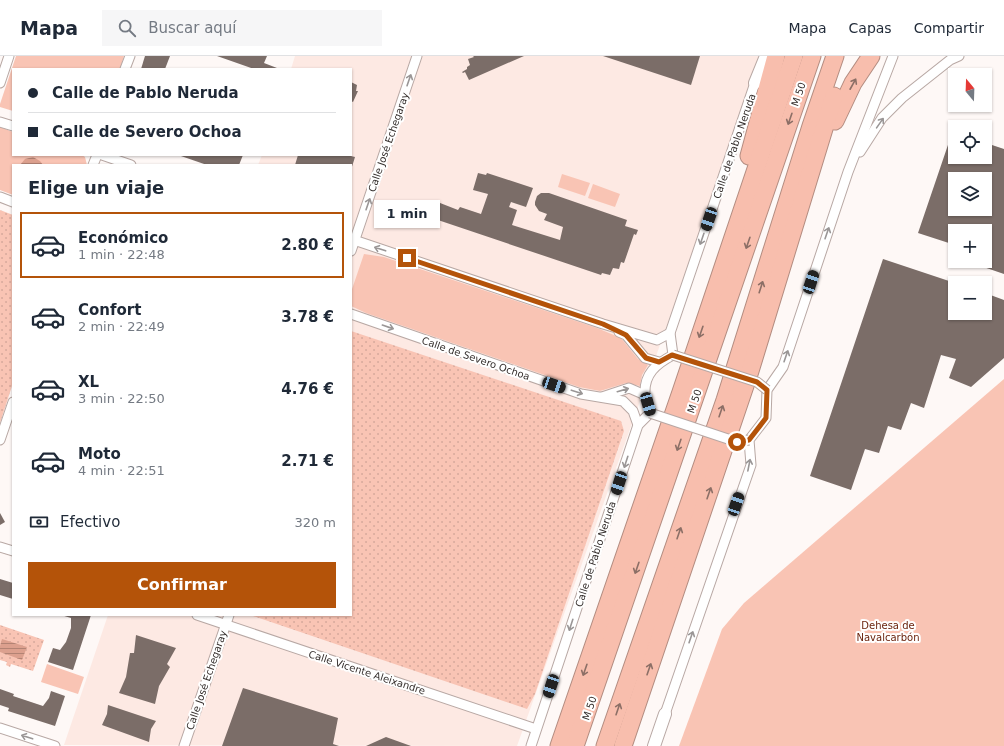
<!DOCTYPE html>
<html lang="es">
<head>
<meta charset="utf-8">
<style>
	:root { --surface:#fff; --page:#f6f6f7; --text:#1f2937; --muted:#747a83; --line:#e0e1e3; --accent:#b45309 }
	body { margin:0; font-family:"DejaVu Sans",sans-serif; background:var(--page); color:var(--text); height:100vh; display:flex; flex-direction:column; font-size:15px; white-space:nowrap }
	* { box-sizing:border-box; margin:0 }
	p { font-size:13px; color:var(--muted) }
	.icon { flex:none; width:22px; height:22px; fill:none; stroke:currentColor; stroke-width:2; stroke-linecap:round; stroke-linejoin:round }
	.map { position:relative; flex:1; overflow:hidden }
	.sheet { position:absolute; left:12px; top:108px; width:340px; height:452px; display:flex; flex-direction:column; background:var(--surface); border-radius:0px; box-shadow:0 1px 3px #0004 }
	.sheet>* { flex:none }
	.banner { position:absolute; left:12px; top:12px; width:340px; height:88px; border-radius:0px; box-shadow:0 1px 3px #0004; display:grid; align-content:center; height:88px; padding:0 16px; background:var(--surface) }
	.needle { width:26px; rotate:341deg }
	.controls { position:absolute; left:948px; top:12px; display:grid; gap:8px }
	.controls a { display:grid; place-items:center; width:44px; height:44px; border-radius:0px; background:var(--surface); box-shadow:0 1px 3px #0004; font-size:20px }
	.end { position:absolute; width:18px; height:18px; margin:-9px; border:5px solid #b45309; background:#fff; box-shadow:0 0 0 2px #fff }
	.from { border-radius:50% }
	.bubble { position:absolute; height:28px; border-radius:0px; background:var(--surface); box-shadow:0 1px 3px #0004; font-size:13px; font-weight:700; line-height:28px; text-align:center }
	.car { position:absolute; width:12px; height:24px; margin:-12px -6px; border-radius:5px; box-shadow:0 0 3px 1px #0007; background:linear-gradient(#222 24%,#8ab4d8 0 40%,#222 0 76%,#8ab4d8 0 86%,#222 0) }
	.banner b { display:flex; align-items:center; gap:14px; height:38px; font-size:15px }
	.banner b+b { border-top:1px solid var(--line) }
	.banner i { width:10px; height:10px; background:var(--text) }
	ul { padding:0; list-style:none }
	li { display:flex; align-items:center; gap:12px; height:66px; margin:0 8px 6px; padding:0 8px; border:2px solid transparent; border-radius:0px }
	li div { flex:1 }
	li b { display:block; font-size:15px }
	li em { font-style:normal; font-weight:700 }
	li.current { border-color:var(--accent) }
	li>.icon { width:36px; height:36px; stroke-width:1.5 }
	h2 { padding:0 16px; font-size:18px; line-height:48px }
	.pay { display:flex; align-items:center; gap:10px; height:44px; padding:0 16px; font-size:15px }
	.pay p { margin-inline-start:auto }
	.action { display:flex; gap:8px; margin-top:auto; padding:8px 16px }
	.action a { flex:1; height:46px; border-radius:0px; background:var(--accent); color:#fff; font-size:16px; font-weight:700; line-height:46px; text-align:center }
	header { display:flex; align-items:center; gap:24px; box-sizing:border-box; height:56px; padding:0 20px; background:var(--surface); border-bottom:1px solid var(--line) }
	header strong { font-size:19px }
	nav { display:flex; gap:22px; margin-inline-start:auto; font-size:14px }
	.search { width:280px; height:36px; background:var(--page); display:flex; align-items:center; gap:10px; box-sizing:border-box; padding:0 14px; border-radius:0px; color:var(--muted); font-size:15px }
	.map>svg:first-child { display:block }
</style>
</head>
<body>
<header>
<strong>Mapa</strong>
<div class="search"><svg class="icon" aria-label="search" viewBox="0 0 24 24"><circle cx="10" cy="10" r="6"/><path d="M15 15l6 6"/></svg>Buscar aquí</div>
<nav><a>Mapa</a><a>Capas</a><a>Compartir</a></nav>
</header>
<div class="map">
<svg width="1004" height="690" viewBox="0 0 1004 690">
	<defs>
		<pattern id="grass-dots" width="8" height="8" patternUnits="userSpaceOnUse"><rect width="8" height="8" fill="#f9c4b4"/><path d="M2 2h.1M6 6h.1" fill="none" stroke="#d6a99b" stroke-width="1.8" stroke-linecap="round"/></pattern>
		<pattern id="water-rules" width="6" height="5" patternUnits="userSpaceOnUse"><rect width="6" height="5" fill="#dca08e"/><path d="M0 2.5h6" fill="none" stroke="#b38374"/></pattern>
	</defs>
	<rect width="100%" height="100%" fill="#fef8f6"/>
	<!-- built -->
	<polygon fill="#fde9e3" points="295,0 762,0 753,28 517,690 64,689 108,559 351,559 351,109 258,109 262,99 351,99 351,13 291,13"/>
	<!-- grass -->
	<g fill="url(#grass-dots)">
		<polygon points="0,154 13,159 13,327 0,367"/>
		<polygon points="351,275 621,365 624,375 535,638 527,653 250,559 351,559"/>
		<polygon points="0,569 44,584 33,615 11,608 10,611 6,609 7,606 0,604"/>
	</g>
	<!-- park -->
	<g fill="#f9c4b4">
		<polygon points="16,0 124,0 120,13 13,13 13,55 0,51 0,48"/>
		<polygon points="0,71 13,76 13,99 82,99 85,101 87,109 13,109 13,139 0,134"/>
		<polygon points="562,118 590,127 585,140 558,131"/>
		<polygon points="593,128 620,138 615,151 588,142"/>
		<polygon points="364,198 384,201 597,272 621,282 638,303 648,309 642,319 640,330 626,327 600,335 579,331 366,257 351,250 351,236"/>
		<polygon points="1004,323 1004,690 679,690 722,573 744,547"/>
		<polygon points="47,608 84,621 78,638 41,626"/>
	</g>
	<!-- water -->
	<g fill="url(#water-rules)">
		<polygon points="33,101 40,105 43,109 20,109 25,103"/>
		<polygon points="2,583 27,591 22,604 0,596 0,590"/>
	</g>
	<!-- building -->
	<g fill="#7b6d68" fill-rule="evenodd">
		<polygon points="145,0 170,0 165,13 141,13"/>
		<polygon points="217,0 267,0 264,7 277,12 276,13 254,13"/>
		<polygon points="473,0 524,0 469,24 465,16 463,17 462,16 467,13 467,11 470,9 468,3 474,1"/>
		<polygon points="603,0 700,0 691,29"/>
		<polygon points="351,26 357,29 356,35 358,35 353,46 351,45"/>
		<path d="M950,83L955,85V101H985V95H987L989,88L1004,93V218L966,205H985V175H955V189L918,177ZM955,123H985V153H955Z"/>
		<polygon points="178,99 243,99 239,109 207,109"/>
		<polygon points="298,99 347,99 355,101 351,114 351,109 295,109"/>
		<polygon points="478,117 486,119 487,117 533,132 526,151 511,146 509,151 517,154 512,169 560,184 563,171 544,164 547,158 539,155 535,149 535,146 537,140 541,137 549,137 627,164 625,170 638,174 636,179 634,178 624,207 621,206 619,213 613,212 610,219 602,217 601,219 429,161 424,154 428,147 435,145 458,154 460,151 481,158 488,138 473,134"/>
		<polygon points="883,203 955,227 955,257 985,257 985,237 1004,244 1004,302 971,331 949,322 956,303 941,299 924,352 911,347 901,374 888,370 879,397 865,393 851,434 810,420"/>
		<polygon points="0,457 5,466 0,469"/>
		<polygon points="0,523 13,527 13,543 0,539"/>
		<polygon points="61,559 91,559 73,614 48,606 53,592 60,594 66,586 71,572 71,562"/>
		<polygon points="136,579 176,592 167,608 170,611 159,630 155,648 119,637 126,621 130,597 134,597"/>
		<polygon points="243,632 338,662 333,688 339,690 222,690"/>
		<polygon points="0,633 14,638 13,640 43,650 49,642 51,635 65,640 55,670 8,655 9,652 0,649"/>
		<polygon points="108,649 156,665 151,673 149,686 102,669 107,658"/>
		<polygon points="386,681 411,690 366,690"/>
	</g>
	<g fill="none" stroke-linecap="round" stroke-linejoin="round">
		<defs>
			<g id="minor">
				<polyline points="125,13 130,0"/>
				<polyline points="0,27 9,0"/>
				<polyline points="0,66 13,70"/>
				<polyline points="860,96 882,62 902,42 950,4 959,0"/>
				<polyline points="102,99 131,109"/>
				<polyline points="93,109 97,99"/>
				<polyline points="0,141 13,146"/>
				<polyline points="351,183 603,268 657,284 670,277"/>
				<polyline points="351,195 417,0"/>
				<polyline points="351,258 581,338 623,345 633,355 638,369"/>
				<polyline points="619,276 626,279 645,302 659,306"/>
				<polyline points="602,341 629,332 645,339"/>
				<polyline points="0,384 13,346"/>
				<polyline points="0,491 13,495"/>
				<polyline points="197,559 536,673"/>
				<polyline points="665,658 751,409 749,384 766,362 767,334 783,311 848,116 893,0"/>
				<polyline points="0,672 55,690"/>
				<polyline points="184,690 229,559"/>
				<path d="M531,690L638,369L650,357C649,351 645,344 645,338C644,318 656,308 673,299L670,277L757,21"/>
			</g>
			<g id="tertiary">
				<polyline points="755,27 766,0"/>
				<polyline points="654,690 665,658"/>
			</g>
			<g id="motorway">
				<polyline points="835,65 853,27 871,0"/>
				<polyline points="749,100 776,0"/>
				<polyline points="559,690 681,336 794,0"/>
				<polyline points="575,690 812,0"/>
				<polyline points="605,690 725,344 811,70 835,0"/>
				<polyline points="623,690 750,315 834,40"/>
			</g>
		</defs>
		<!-- minor casing -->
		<use href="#minor" stroke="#b8a8a4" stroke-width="11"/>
		<!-- tertiary casing -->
		<use href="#tertiary" stroke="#b8a8a4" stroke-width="14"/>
		<!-- motorway casing -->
		<use href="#motorway" stroke="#b38c80" stroke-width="19"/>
		<!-- minor -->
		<use href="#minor" stroke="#fff" stroke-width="9"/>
		<!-- tertiary -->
		<use href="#tertiary" stroke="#fff" stroke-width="12"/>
		<!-- motorway -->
		<use href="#motorway" stroke="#f8bead" stroke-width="17"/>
		<defs>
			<g id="minor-bridge">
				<polyline points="673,299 757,326 767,334"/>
				<polyline points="650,357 737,386 749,384"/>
			</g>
		</defs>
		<!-- minor-bridge casing -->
		<use href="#minor-bridge" stroke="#b8a8a4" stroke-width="11" stroke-linecap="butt"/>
		<!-- minor-bridge -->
		<use href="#minor-bridge" stroke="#fff" stroke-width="9"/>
	</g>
	<!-- one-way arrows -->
	<defs><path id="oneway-shaft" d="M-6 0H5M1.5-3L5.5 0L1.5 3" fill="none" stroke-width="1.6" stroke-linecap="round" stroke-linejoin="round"/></defs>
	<g stroke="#9a9696">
		<use href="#oneway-shaft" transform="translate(409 24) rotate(-71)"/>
		<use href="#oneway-shaft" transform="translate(880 67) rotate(-55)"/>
		<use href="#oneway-shaft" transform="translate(368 148) rotate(-71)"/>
		<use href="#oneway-shaft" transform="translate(827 177) rotate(-71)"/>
		<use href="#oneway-shaft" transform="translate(702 183) rotate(109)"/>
		<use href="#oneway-shaft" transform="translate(380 193) rotate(-162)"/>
		<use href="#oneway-shaft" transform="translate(388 271) rotate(19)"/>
		<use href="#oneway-shaft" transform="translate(786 300) rotate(-71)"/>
		<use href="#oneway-shaft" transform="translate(623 334) rotate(-16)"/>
		<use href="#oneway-shaft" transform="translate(577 336) rotate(18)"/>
		<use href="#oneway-shaft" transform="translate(626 406) rotate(108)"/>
		<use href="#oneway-shaft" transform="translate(749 409) rotate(-79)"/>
		<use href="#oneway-shaft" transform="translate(571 569) rotate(108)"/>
		<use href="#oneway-shaft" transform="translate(691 581) rotate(-71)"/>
		<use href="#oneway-shaft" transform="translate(27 681) rotate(-162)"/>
	</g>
	<g stroke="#8c6f66">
		<use href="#oneway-shaft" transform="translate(853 28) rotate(-61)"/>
		<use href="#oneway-shaft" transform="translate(790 63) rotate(109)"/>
		<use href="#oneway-shaft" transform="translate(748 187) rotate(109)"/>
		<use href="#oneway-shaft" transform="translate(761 231) rotate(-72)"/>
		<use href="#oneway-shaft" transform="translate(701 276) rotate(109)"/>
		<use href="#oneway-shaft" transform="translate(721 355) rotate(-71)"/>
		<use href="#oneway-shaft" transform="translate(679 389) rotate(109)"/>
		<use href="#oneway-shaft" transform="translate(709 437) rotate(-71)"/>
		<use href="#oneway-shaft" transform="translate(679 477) rotate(-71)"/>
		<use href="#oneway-shaft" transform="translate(637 512) rotate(109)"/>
		<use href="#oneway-shaft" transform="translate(649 613) rotate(-71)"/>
		<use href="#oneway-shaft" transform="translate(585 614) rotate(109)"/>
		<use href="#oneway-shaft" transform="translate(618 653) rotate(-71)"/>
	</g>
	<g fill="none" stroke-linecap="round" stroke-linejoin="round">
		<!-- route -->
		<polyline stroke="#b45309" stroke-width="5" points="407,202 603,268 626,279 646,302 659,306 672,299 757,326 767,334 766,362 749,384 737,386"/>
	</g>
	<g text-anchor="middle" stroke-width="4" stroke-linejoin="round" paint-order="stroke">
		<!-- street labels -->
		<g font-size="10" fill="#342e2c" stroke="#fff">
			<text transform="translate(798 38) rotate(-71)" y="4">M 50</text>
			<text transform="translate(388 86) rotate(-71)" y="4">Calle José Echegaray</text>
			<text transform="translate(734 90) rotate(-71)" y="4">Calle de Pablo Neruda</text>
			<text transform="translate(476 302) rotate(19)" y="4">Calle de Severo Ochoa</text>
			<text transform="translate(694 345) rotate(-71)" y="4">M 50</text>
			<text transform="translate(595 498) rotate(-72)" y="4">Calle de Pablo Neruda</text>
			<text transform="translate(367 616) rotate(18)" y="4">Calle Vicente Aleixandre</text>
			<text transform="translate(206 624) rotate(-71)" y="4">Calle José Echegaray</text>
			<text transform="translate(589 652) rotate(-71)" y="4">M 50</text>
		</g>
		<!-- park labels -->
		<g font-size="10" fill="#6b240e" stroke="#fff">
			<text x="888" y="573">Dehesa de<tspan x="888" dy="12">Navalcarbón</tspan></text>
		</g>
	</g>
</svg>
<div class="controls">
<a><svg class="needle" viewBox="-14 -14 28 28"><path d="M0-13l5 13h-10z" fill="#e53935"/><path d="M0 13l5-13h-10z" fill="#747a83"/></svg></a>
<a><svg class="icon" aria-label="locate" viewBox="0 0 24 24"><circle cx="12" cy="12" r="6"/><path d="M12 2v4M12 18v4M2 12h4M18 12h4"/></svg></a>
<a><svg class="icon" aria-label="layers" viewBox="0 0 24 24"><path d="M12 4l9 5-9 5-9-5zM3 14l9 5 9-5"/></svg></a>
<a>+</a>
<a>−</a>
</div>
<i class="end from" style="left:737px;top:386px"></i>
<i class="end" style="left:407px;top:202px"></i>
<div class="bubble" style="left:374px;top:144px;width:66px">1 min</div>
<i class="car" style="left:709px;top:163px;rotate:199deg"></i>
<i class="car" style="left:811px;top:226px;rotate:18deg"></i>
<i class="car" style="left:554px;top:329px;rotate:109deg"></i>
<i class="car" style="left:648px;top:348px;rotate:164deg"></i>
<i class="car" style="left:619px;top:427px;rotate:198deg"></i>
<i class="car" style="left:736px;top:448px;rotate:19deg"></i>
<i class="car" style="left:551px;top:630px;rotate:198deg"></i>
<div class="banner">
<b><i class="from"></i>Calle de Pablo Neruda</b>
<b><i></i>Calle de Severo Ochoa</b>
</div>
<section class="sheet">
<h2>Elige un viaje</h2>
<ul>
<li class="current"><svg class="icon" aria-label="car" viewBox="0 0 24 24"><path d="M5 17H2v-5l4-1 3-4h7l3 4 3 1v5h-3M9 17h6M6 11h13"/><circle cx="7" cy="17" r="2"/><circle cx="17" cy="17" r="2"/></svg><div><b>Económico</b><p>1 min · 22:48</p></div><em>2.80 €</em></li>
<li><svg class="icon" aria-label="car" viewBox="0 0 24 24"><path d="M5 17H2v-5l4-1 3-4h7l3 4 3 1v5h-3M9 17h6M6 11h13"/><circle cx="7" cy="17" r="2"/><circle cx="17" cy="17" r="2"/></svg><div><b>Confort</b><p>2 min · 22:49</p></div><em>3.78 €</em></li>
<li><svg class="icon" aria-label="car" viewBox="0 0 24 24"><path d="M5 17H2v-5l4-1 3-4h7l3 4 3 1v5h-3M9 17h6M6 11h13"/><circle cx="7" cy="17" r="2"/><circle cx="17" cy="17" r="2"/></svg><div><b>XL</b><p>3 min · 22:50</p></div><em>4.76 €</em></li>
<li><svg class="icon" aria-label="car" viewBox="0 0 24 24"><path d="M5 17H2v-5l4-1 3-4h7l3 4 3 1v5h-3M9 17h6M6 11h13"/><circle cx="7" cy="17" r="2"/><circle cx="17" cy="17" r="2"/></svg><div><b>Moto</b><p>4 min · 22:51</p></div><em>2.71 €</em></li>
</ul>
<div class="pay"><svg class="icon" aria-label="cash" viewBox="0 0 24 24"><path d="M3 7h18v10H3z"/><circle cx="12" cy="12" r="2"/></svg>Efectivo<p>320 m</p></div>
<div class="action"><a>Confirmar</a></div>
</section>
</div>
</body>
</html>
